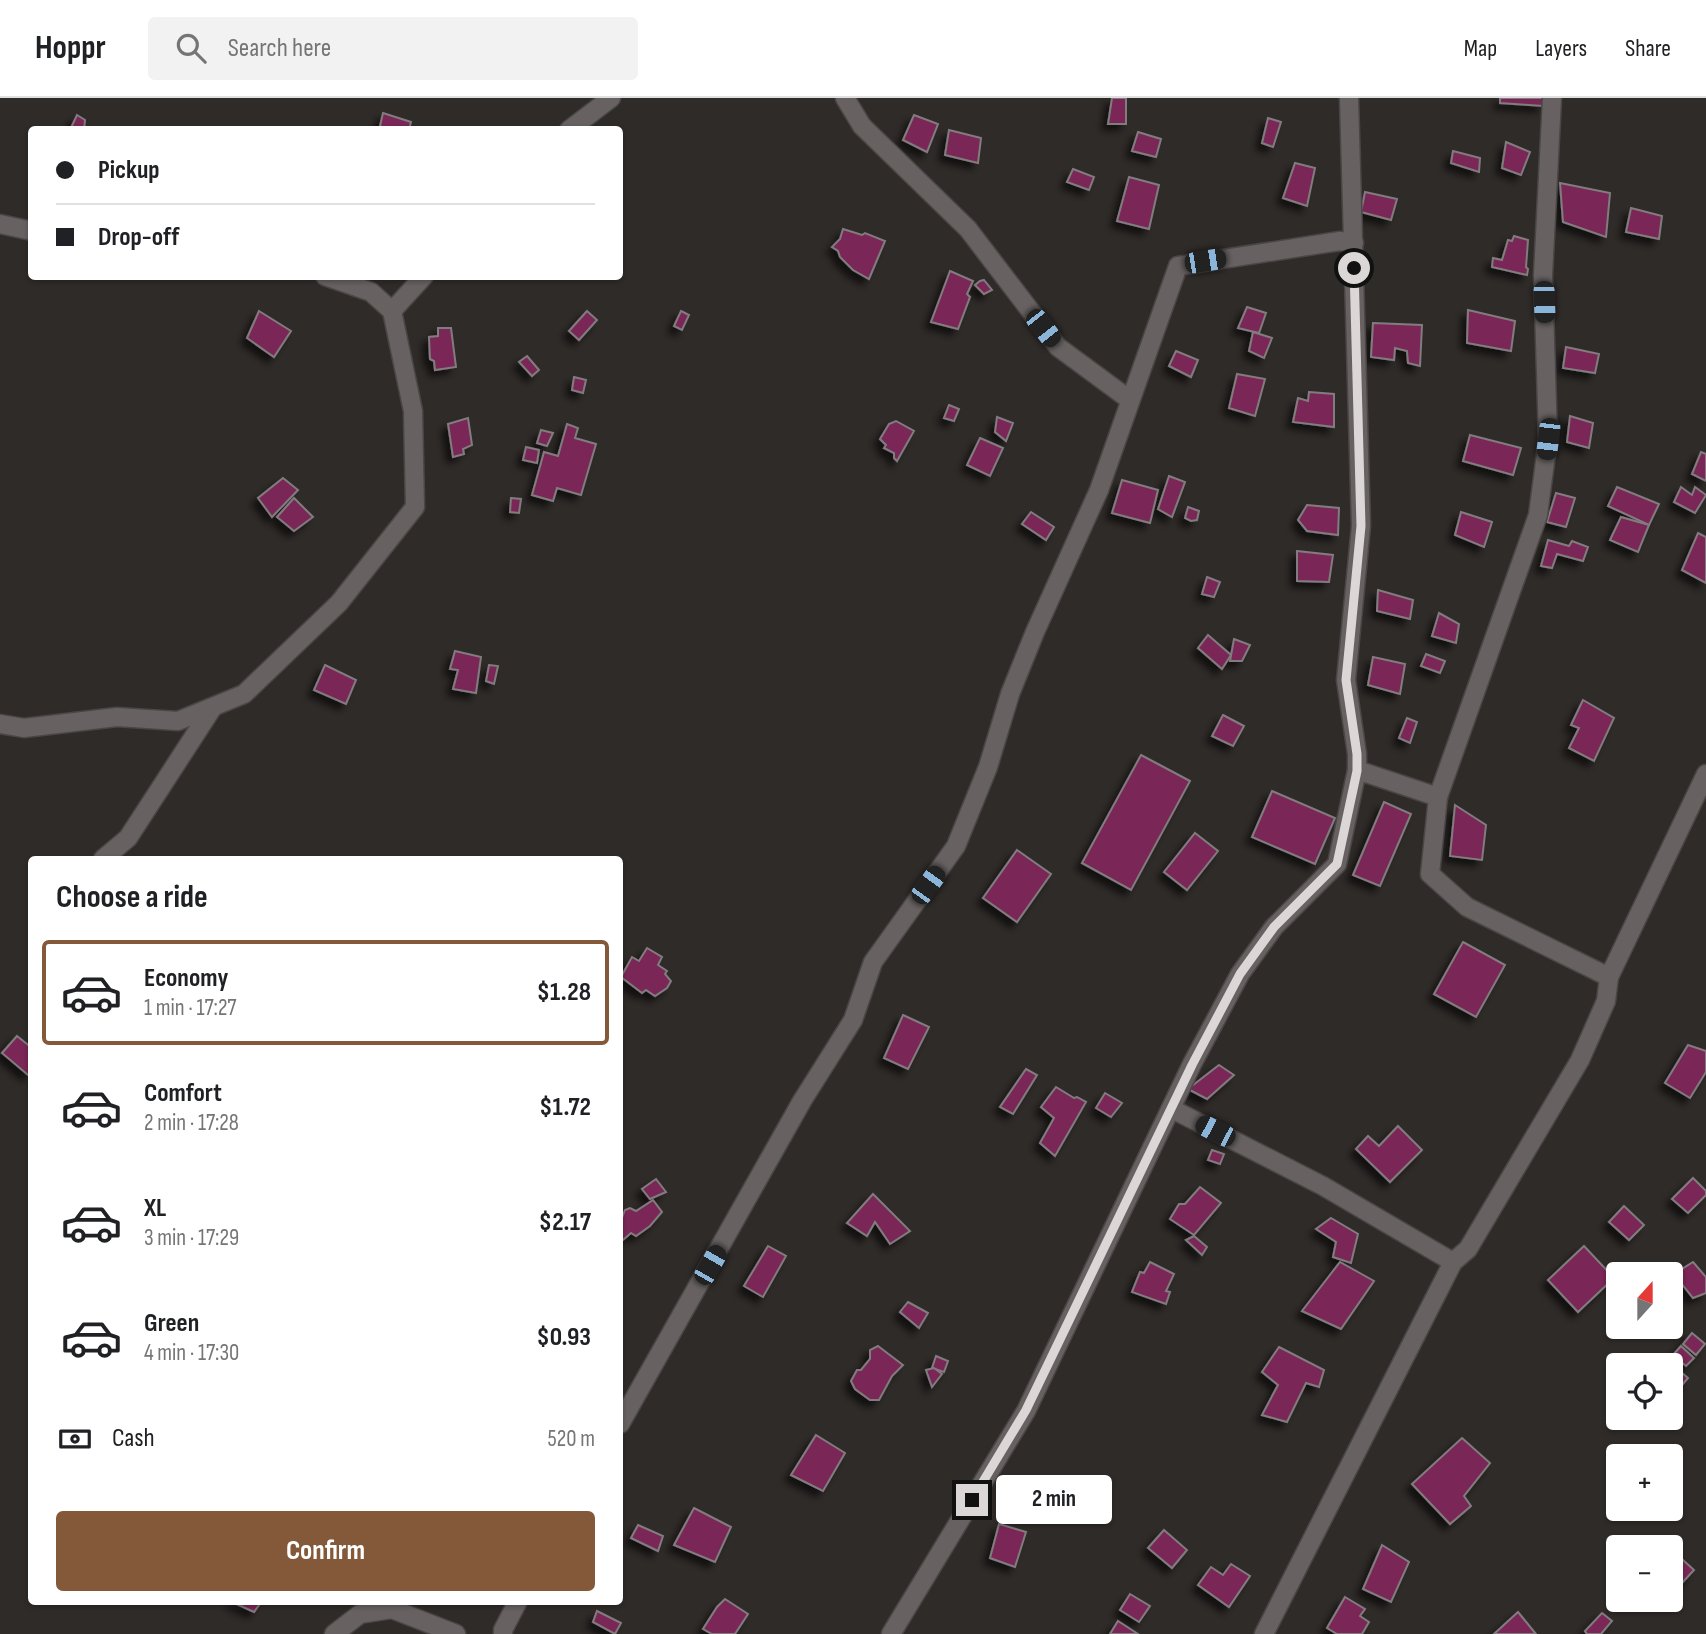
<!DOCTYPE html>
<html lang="en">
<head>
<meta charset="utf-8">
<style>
	:root { --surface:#fff; --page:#f2f2f2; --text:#202124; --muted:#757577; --line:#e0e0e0; --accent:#83593a }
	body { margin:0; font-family:"Sofia Sans Condensed",sans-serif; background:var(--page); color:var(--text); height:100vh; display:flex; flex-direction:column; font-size:26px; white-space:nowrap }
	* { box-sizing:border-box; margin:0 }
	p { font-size:23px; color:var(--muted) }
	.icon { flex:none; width:38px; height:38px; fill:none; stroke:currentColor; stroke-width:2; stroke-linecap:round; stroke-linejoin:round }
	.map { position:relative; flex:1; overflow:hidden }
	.details { position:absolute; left:28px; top:758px; width:595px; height:749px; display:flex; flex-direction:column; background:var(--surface); border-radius:7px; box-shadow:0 2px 5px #0004 }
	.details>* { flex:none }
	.banner { position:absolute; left:28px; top:28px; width:595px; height:154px; border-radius:7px; box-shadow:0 2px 5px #0004; display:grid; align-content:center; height:154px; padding:0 28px; background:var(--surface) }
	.needle { width:46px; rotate:21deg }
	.fabs { position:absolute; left:1606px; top:1164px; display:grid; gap:14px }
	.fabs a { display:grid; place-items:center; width:77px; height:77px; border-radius:7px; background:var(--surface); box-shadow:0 2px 5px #0004; font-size:35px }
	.end { position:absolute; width:32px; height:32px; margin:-16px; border:9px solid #dad7d6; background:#111; box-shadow:0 0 0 4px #111 }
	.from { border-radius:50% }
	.bubble { position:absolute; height:49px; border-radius:7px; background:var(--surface); box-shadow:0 2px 5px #0004; font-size:23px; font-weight:700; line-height:49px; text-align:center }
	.car { position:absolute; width:21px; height:42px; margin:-21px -10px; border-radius:9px; box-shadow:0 0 5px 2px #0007; background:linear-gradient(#222 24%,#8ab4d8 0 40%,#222 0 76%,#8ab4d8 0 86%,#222 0) }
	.banner b { display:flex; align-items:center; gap:24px; height:66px; font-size:26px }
	.banner b+b { border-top:2px solid var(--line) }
	.banner i { width:18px; height:18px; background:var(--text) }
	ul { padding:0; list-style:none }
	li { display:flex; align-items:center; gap:21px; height:105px; margin:0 14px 10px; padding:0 14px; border:4px solid transparent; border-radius:7px }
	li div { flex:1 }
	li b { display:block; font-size:26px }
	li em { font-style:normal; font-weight:700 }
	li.selected { border-color:var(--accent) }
	li>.icon { width:63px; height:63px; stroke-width:1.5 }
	h2 { padding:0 28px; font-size:32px; line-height:84px }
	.pay { display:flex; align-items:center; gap:18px; height:77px; padding:0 28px; font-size:26px }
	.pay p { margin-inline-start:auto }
	.cta { display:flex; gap:14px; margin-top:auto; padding:14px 28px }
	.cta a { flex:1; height:80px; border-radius:7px; background:var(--accent); color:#fff; font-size:28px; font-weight:700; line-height:80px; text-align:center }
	header { display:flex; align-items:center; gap:42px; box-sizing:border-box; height:98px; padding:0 35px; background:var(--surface); border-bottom:2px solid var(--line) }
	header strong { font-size:33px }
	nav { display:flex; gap:38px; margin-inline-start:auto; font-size:24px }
	.search { width:490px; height:63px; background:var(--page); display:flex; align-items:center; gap:18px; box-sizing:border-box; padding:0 24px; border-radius:7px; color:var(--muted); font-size:26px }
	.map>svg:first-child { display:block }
</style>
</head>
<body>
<header>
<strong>Hoppr</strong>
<div class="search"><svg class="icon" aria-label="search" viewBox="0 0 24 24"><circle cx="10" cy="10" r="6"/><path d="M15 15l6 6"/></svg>Search here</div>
<nav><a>Map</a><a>Layers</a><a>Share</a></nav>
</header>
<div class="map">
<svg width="1706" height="1536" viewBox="0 0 1706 1536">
	<defs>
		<filter id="shadow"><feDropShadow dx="-6" dy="6" stdDeviation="3.5" flood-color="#0009"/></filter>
	</defs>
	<rect width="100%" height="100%" fill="#2f2b29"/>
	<!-- building -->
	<g fill="#7a2557" stroke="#817c7e" stroke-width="2" filter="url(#shadow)">
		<polygon points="1112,0 1126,0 1126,26 1108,26"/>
		<polygon points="1500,0 1543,0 1543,8 1500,5"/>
		<polygon points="383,15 411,24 409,32 389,32 380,28"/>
		<polygon points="77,17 85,22 84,32 70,32"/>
		<polygon points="914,17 938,26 927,54 903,42"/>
		<polygon points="1268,20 1281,24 1273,49 1262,45"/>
		<polygon points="949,32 981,40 978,65 945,57"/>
		<polygon points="1138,34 1161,41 1156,59 1132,53"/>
		<polygon points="1506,44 1530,54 1521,77 1502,70"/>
		<polygon points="1453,53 1480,60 1479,74 1451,65"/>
		<polygon points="1295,65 1315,70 1307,108 1283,100"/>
		<polygon points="1073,71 1094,79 1089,92 1067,84"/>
		<polygon points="1129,79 1159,87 1149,131 1117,123"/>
		<polygon points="1560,85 1610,95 1606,139 1563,124"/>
		<polygon points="1365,94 1397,101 1391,122 1361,114"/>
		<polygon points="1631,110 1662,118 1659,141 1626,134"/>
		<polygon points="843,131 862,137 865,135 885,143 869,181 853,172 840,159 838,153 832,149 840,141"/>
		<polygon points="1514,138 1528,142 1526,169 1528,171 1527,177 1492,169 1493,160 1502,162 1508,142 1512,143"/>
		<polygon points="950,173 973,183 967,196 970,199 958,231 931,224"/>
		<polygon points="984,182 992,192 984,196 975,187 980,183"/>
		<polygon points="1247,209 1266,215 1259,235 1238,230"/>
		<polygon points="1468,212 1515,223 1511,253 1467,245"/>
		<polygon points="259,213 291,233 274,259 247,240"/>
		<polygon points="587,213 597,222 579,242 569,233"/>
		<polygon points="681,213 689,217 682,232 674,228"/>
		<polygon points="1373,225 1422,227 1420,268 1408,265 1407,253 1395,250 1394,262 1371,259"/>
		<polygon points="438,230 451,230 456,269 435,272 434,263 430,261 429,239 438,238"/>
		<polygon points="1253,234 1272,240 1264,260 1249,253"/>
		<polygon points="1566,249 1599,256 1595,275 1563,270"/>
		<polygon points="1176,253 1198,262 1191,279 1169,268"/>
		<polygon points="527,258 539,272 532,278 519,264"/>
		<polygon points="1237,276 1265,281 1255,318 1229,310"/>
		<polygon points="574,279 586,282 583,295 572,292"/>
		<polygon points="1309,294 1334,296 1334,329 1293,324 1298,300 1308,303"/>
		<polygon points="949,307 959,311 954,323 944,320"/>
		<polygon points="1570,318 1593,325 1589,350 1567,344"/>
		<polygon points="997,319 1013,325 1006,343 995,334"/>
		<polygon points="468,320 472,347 463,351 464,356 453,359 448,326"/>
		<polygon points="896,323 914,333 897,363 894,360 894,355 884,350 886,347 880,341 889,326"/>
		<polygon points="567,326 578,330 575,340 596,346 581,397 557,390 553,403 532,397 544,354 558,358"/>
		<polygon points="541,332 553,335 547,348 537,345"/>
		<polygon points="1470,337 1521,350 1513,377 1463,363"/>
		<polygon points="980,340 1003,350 990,378 967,367"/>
		<polygon points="526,349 539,352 537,365 523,362"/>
		<polygon points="1701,354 1706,356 1706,383 1692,376"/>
		<polygon points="1169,378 1185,384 1172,419 1158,411"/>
		<polygon points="283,380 298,392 272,419 258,400"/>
		<polygon points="1122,382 1158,392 1150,425 1112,415"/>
		<polygon points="1617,389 1659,406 1649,427 1608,408"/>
		<polygon points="1681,389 1692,397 1695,389 1706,397 1695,415 1674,404"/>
		<polygon points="1556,395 1575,400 1566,429 1547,424"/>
		<polygon points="294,400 313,419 294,433 277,419"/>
		<polygon points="511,400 521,401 519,415 510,414"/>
		<polygon points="1307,407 1339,410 1338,437 1307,433 1298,422"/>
		<polygon points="1188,409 1199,413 1197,422 1191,423 1185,420"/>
		<polygon points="1031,414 1054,429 1046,442 1022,426"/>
		<polygon points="1461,414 1492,424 1484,449 1455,437"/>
		<polygon points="1621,419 1649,427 1638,454 1610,442"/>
		<polygon points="1698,435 1706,439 1706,485 1682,472"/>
		<polygon points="1548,442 1569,448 1572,443 1588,449 1583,463 1557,456 1552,470 1541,468"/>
		<polygon points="1297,453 1333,457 1329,484 1297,483"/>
		<polygon points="1207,479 1220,484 1214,499 1202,496"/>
		<polygon points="1378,492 1413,502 1410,521 1377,513"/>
		<polygon points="1439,515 1459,526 1456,545 1432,538"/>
		<polygon points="1208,537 1231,557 1222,571 1198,550"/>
		<polygon points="1234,541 1250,547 1242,563 1230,563"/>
		<polygon points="455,553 481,559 476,595 453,591 458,572 450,571"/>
		<polygon points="1426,556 1445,563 1440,575 1421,568"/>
		<polygon points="1373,559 1405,566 1400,596 1368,587"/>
		<polygon points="325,567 356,582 346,606 314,592"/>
		<polygon points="489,567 498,568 494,586 486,583"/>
		<polygon points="1583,602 1614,620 1594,663 1569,650 1579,630 1571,627"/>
		<polygon points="1223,617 1244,628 1233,648 1212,638"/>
		<polygon points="1407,620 1417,624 1410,645 1399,640"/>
		<polygon points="1141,657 1190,683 1131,792 1082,765"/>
		<polygon points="1272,693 1335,720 1315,766 1252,739"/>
		<polygon points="1384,704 1411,716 1380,788 1353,777"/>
		<polygon points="1455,707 1486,727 1482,762 1450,758"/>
		<polygon points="1195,735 1218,753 1187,792 1164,774"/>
		<polygon points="1017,752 1051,776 1017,824 983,800"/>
		<polygon points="1463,844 1505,867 1476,919 1434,896"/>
		<polygon points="647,850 662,859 658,867 667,873 665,876 671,883 667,890 655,898 646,892 642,895 621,879 632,859 639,863"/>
		<polygon points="903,917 929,929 908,971 884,960"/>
		<polygon points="17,938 32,950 32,973 28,977 2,955"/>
		<polygon points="1688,947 1706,953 1706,974 1690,1000 1665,985"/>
		<polygon points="1219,967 1234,977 1207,1001 1188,991"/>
		<polygon points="1026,971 1037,977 1013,1016 1000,1009"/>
		<polygon points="1056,989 1074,1000 1077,999 1086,1004 1055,1058 1040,1045 1054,1020 1041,1009"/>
		<polygon points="1105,995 1122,1005 1111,1019 1096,1010"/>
		<polygon points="1398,1028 1422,1052 1390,1084 1356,1051 1368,1038 1379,1048"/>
		<polygon points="1212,1052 1224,1056 1220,1066 1208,1062"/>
		<polygon points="1693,1080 1706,1093 1706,1097 1688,1115 1672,1101"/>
		<polygon points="656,1081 666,1094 650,1101 642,1091"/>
		<polygon points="1200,1089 1221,1105 1194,1137 1170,1121 1179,1106 1185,1106"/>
		<polygon points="873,1096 910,1133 890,1146 875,1124 867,1138 847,1125"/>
		<polygon points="653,1102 662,1114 650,1128 636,1138 631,1135 623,1142 620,1139 620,1125 625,1112 630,1110 636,1113"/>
		<polygon points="1624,1108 1644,1127 1629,1142 1609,1124"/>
		<polygon points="1331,1120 1358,1136 1351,1165 1333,1159 1336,1144 1316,1131"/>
		<polygon points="1194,1138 1207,1149 1202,1157 1186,1142"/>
		<polygon points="768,1148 786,1158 763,1199 744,1188"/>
		<polygon points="1584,1148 1614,1180 1578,1214 1548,1182"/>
		<polygon points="1150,1164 1174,1176 1166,1193 1170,1194 1166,1206 1132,1194 1140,1174 1144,1175"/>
		<polygon points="1340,1164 1374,1183 1341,1231 1302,1213"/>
		<polygon points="1693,1164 1706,1179 1706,1195 1693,1200 1674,1176"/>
		<polygon points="908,1204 928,1215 919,1230 900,1214"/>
		<polygon points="1692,1235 1705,1246 1696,1257 1683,1246"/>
		<polygon points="878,1248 903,1267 892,1278 879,1302 870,1302 855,1291 851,1283 857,1272 861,1272 870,1261 870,1252"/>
		<polygon points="1681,1248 1694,1260 1686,1268 1673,1257"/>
		<polygon points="1279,1249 1324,1272 1319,1289 1306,1285 1287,1324 1262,1317 1278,1287 1262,1274"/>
		<polygon points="936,1258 948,1263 944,1274 932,1270"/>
		<polygon points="1667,1262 1688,1280 1671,1300 1671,1267 1663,1267"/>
		<polygon points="934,1270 942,1276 932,1289 926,1272"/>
		<polygon points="816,1337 845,1355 823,1393 791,1377"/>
		<polygon points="1462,1340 1490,1365 1464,1398 1471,1408 1450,1426 1412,1386"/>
		<polygon points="694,1410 731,1429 715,1464 674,1447"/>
		<polygon points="999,1426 1026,1434 1015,1469 990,1460"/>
		<polygon points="638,1427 663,1438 658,1453 631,1440"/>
		<polygon points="1164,1432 1187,1452 1172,1470 1148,1450"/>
		<polygon points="1382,1447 1409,1464 1391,1504 1363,1491"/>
		<polygon points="1671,1451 1694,1472 1671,1497"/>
		<polygon points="1231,1466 1250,1478 1229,1509 1198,1487 1211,1469 1223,1477"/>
		<polygon points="1130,1496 1150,1508 1139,1524 1120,1512"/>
		<polygon points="1345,1499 1365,1511 1360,1518 1369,1524 1362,1536 1337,1536 1327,1530"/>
		<polygon points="725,1501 748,1516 735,1536 712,1536 703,1531 717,1509"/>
		<polygon points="230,1503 262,1503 254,1514"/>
		<polygon points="597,1513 621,1525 615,1536 593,1524"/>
		<polygon points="1518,1514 1536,1536 1494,1536"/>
		<polygon points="1602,1515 1612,1523 1601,1536 1587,1536 1585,1533"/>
		<polygon points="1118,1523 1138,1536 1110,1536"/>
	</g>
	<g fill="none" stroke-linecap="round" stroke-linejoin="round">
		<defs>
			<g id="minor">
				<polyline points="845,0 862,28 968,131 1058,249 1130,302"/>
				<polyline points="1552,0 1543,177 1548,341 1538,417 1438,699 1430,776 1467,809 1609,879"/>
				<polyline points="569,32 611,0"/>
				<polyline points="0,126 32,133"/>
				<polyline points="325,178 371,194 392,213 424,178"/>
				<polyline points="0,626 24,630 117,619 178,623 244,596 339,505 415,409 413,313 392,213"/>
				<polyline points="1357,672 1438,699"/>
				<polyline points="103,761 128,740 213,609"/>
				<polyline points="1172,1011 1323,1088 1453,1164"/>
				<polyline points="620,1326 802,1003 853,922 873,864 956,748 988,669 1010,596 1035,534 1099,392 1178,168 1340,143 1354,145"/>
				<polyline points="334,1536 360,1516 392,1511 456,1536"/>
				<polyline points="503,1536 503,1532 518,1503"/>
				<polyline points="891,1536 1026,1313 1192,966 1240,876 1274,829 1337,766 1357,672 1357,656 1346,582 1361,428 1349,0"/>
				<polyline points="1264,1536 1453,1164 1468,1151 1580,962 1606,903 1609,879 1706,676"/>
			</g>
		</defs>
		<!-- minor casing -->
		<use href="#minor" stroke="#4a4645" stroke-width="21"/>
		<!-- minor -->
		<use href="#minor" stroke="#676261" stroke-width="18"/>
	</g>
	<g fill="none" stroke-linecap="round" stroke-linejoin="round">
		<!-- route -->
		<polyline stroke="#dad7d6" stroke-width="9" points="972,1402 1026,1312 1192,967 1240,876 1274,829 1337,766 1357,673 1357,656 1346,582 1361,428 1354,170"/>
	</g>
</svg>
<div class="fabs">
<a><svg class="needle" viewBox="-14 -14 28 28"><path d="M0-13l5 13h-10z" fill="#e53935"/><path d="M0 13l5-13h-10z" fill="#757577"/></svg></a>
<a><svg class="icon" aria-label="locate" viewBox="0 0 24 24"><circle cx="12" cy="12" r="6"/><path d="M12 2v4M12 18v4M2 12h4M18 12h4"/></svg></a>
<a>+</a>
<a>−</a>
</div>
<i class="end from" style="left:1354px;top:170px"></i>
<i class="end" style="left:972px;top:1402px"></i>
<div class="bubble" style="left:996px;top:1377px;width:116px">2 min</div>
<i class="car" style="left:1205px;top:163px;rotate:81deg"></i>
<i class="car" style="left:1544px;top:204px;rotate:178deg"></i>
<i class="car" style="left:1043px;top:230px;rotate:142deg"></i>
<i class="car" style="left:1548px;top:341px;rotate:187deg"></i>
<i class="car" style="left:928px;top:787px;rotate:36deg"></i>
<i class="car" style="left:1215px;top:1033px;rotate:297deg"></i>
<i class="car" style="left:710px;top:1167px;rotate:30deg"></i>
<div class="banner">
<b><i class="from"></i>Pickup</b>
<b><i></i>Drop-off</b>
</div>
<section class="details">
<h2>Choose a ride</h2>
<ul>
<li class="selected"><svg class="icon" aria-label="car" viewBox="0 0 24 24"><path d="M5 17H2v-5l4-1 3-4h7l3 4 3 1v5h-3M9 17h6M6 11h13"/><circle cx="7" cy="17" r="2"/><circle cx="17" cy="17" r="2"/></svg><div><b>Economy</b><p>1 min · 17:27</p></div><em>$1.28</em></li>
<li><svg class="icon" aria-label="car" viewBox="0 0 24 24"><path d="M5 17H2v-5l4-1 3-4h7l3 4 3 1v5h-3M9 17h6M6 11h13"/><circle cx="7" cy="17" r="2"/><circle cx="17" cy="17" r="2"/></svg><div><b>Comfort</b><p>2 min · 17:28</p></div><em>$1.72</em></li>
<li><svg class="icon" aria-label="car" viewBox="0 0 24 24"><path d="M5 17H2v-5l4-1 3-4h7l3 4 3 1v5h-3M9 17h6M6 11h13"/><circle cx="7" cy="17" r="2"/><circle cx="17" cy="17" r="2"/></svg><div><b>XL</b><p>3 min · 17:29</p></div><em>$2.17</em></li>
<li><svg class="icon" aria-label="car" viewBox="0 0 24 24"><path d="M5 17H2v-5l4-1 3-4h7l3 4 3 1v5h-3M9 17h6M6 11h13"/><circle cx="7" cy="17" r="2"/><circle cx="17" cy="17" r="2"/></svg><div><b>Green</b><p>4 min · 17:30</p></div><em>$0.93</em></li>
</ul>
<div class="pay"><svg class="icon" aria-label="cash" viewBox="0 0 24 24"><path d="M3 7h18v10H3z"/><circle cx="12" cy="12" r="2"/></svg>Cash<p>520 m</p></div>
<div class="cta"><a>Confirm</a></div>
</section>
</div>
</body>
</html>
